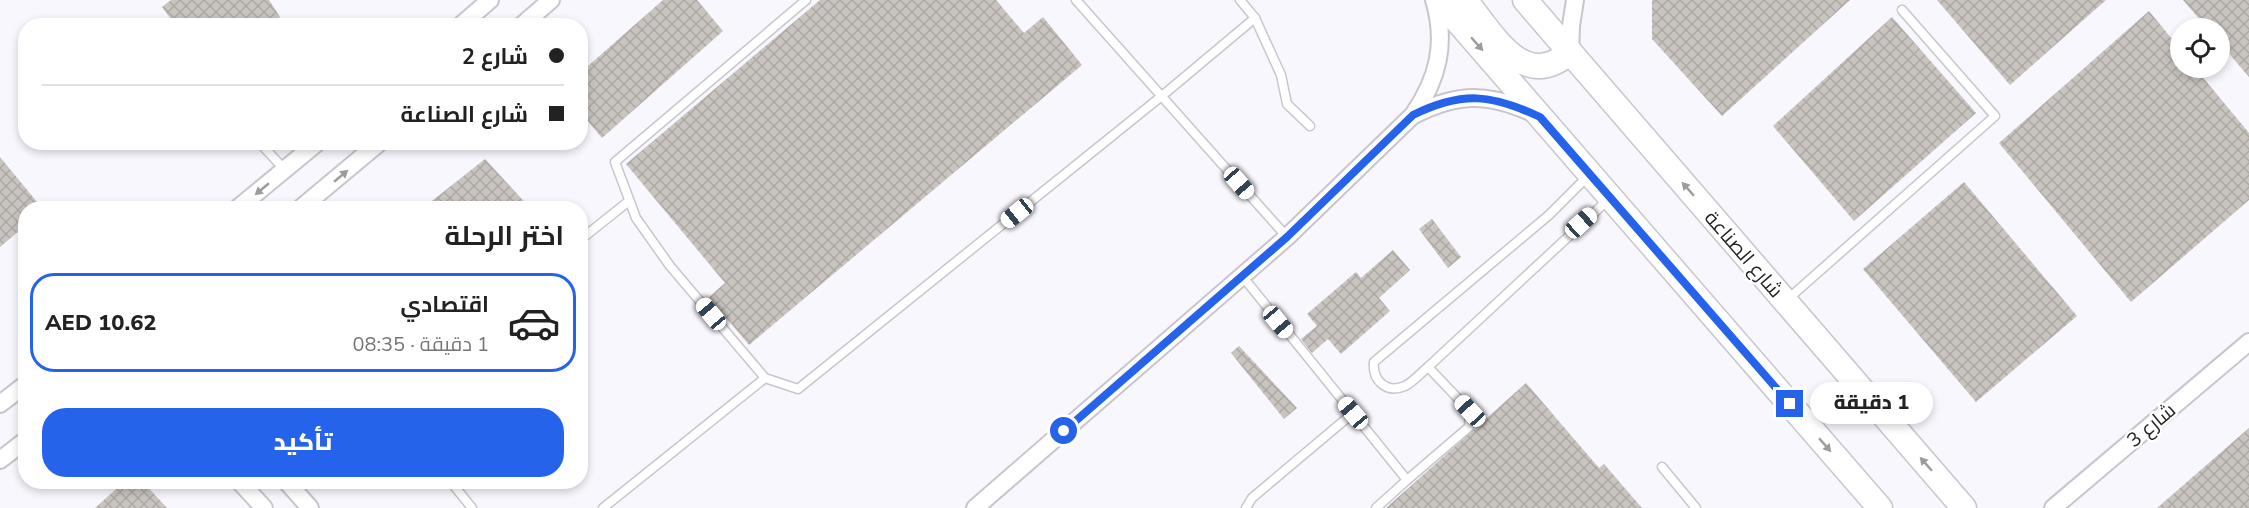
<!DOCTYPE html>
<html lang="ar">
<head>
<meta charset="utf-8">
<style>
	:root { --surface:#fff; --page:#f2f2f2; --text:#222; --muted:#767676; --line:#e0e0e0; --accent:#2563eb }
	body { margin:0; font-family:"Nunito Sans",Cairo,sans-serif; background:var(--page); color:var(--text); direction:rtl; height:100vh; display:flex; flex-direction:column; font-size:22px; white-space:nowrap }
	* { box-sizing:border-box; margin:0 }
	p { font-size:20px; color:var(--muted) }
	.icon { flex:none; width:33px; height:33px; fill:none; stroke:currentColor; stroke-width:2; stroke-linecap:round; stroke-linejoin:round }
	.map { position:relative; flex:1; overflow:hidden; direction:ltr }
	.details { position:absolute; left:18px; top:201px; width:570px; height:288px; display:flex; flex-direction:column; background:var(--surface); border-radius:24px; box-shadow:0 3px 9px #0003; direction:rtl }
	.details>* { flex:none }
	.top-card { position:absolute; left:18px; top:18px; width:570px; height:132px; border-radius:24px; box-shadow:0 3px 9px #0003; direction:rtl; display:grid; align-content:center; height:132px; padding:0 24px; background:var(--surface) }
	.controls { position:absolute; left:2170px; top:18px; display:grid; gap:12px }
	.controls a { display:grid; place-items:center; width:60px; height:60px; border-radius:50%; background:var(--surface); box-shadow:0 3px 9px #0003; font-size:30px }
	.end { position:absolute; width:27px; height:27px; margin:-14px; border:8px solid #2563eb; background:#fff; box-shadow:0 0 0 3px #fff }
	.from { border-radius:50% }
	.bubble { position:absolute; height:42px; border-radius:21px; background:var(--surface); box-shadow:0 3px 9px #0003; font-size:20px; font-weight:800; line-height:42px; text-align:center; direction:rtl }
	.car { position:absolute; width:18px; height:36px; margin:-18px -9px; border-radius:8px; box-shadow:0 0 4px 2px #0007; background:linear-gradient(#fff 24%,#345 0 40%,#fff 0 76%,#345 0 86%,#fff 0) }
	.top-card b { display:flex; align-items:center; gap:21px; height:57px; font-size:22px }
	.top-card b+b { border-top:2px solid var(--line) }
	.top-card i { width:15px; height:15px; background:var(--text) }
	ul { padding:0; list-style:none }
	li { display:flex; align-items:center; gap:18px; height:99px; margin:0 12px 9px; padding:0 12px; border:3px solid transparent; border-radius:24px }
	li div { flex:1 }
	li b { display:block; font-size:22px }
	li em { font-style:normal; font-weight:800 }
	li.on { border-color:var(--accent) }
	li>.icon { width:54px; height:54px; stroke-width:1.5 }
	h2 { padding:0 24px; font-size:27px; line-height:72px }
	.button { display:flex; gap:12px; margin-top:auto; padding:12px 24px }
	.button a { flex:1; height:69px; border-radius:24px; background:var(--accent); color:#fff; font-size:24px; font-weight:800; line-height:69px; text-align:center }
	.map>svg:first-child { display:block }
</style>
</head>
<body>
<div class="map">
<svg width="2249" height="508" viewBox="0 0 2249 508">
	<defs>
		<pattern id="building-cross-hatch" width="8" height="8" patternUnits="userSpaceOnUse" patternTransform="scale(1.5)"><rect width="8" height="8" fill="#c9c4bf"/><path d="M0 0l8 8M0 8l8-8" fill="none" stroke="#aca8a4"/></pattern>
	</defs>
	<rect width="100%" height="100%" fill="#f9f7fe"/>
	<!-- building -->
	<g fill="url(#building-cross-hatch)">
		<polygon points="171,0 269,0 280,17 269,26 176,26 162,7"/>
		<polygon points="663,0 697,0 723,31 602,138 580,112 580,73"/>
		<polygon points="820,0 996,0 1024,33 1043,17 1082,65 749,345 709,297 725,283 626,164"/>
		<polygon points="1652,0 1850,0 1722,116 1652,39"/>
		<polygon points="1937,0 2106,0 2010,85"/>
		<polygon points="2183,0 2249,0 2249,77 2220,43 2220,28 2207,28"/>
		<polygon points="2149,11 2181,50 2181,68 2195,68 2249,133 2249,200 2131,302 1999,143"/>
		<polygon points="1892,17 1976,113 1854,221 1773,126"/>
		<polygon points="0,157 42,208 26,208 26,225 0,247"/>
		<polygon points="485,159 530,208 423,208"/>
		<polygon points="1964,182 2077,316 1976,402 1863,269"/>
		<polygon points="1432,219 1461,257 1448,268 1419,229"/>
		<polygon points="1393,250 1410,270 1379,298 1390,311 1341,354 1328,339 1312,353 1301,339 1317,326 1307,314 1356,272 1361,278"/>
		<polygon points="1239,346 1297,408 1284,419 1231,353"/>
		<polygon points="1526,383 1599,468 1604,464 1642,508 1386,508"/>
		<polygon points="2249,428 2249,508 2157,508"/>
		<polygon points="124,482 143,482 167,508 95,508"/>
	</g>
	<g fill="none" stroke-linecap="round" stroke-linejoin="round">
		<defs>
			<g id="lane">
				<polyline points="806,0 615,162 636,218 670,266 765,378 798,389 1163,95 1255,18 1240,0"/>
				<polyline points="1076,0 1287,237"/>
				<polyline points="1255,18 1281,75 1287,104 1310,126"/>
				<polyline points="259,142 285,170"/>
				<polyline points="128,143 128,142"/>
				<polyline points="580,240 629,201"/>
				<polyline points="1243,277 1407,480 1376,508"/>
				<polyline points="1788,299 1995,116 1902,10"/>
				<path d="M1428,367C1422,372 1413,382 1405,386C1386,394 1372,380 1374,362L1549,215L1589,175"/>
				<polyline points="1662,467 1696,508"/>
				<polyline points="1407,480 1469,427 1470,411 1428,367 1610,198"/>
				<polyline points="451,482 472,508"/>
				<polyline points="603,508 765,378"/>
				<polyline points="1246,508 1252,498 1353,413"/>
			</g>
			<g id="street">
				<polyline points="460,26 490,0"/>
				<polyline points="521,26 551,0"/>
				<polyline points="1570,52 1571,26 1575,0"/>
				<path d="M1414,115C1459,92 1489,93 1535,114"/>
				<polyline points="238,208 318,142"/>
				<polyline points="301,208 380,142"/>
				<polyline points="0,404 26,384"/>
				<polyline points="0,460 26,440"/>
				<polyline points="240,482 264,508"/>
				<polyline points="287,482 310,508"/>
				<path d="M975,508L1287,237L1413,115C1438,79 1447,43 1434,0"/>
				<polyline points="2053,508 2249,342"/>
			</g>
			<g id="secondary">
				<polyline points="1439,0 1880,508"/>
				<path d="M1465,0C1493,34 1523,93 1570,52"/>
				<polyline points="1525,0 1964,508"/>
			</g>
		</defs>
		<!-- lane casing -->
		<use href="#lane" stroke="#c8c6cd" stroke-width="11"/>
		<!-- street casing -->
		<use href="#street" stroke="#c8c6cd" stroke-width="20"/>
		<!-- secondary casing -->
		<use href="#secondary" stroke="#c8c6cd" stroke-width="27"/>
		<!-- lane -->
		<use href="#lane" stroke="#fff" stroke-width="8"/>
		<!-- street -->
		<use href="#street" stroke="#fff" stroke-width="16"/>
		<!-- secondary -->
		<use href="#secondary" stroke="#fff" stroke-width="24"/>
	</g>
	<!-- one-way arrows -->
	<defs><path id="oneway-solid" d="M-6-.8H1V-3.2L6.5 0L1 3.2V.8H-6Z" transform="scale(1.5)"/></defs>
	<g fill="#9c9c9d">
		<use href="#oneway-solid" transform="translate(1477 44) rotate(49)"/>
		<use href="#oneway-solid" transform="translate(341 176) rotate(-40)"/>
		<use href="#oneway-solid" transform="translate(262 189) rotate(140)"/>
		<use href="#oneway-solid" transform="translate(1688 189) rotate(-131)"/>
		<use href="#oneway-solid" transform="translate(1825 445) rotate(49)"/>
		<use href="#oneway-solid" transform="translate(1926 464) rotate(-131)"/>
	</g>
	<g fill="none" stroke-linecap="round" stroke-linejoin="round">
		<!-- route -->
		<path stroke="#2563eb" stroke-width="8" d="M1064,431L1287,237L1413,115C1462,91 1491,94 1540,117L1790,404"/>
	</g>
	<g text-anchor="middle" stroke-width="5" stroke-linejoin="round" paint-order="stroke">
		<!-- street labels -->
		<g font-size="20" fill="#232325" stroke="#fff">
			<text transform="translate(1744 254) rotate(49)" y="7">شارع الصناعة</text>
			<text transform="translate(2151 425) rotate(-40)" y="7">شارع 3</text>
		</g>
	</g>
</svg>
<div class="controls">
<a><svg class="icon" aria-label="locate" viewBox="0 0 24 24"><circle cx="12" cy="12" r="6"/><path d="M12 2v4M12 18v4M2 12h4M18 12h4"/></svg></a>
</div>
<i class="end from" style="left:1064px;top:431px"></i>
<i class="end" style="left:1790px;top:404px"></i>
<div class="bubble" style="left:1810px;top:382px;width:123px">1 دقيقة</div>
<i class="car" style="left:1239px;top:183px;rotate:139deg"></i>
<i class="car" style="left:1017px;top:213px;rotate:231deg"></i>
<i class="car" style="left:1581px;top:223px;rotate:48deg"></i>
<i class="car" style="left:711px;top:314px;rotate:320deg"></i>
<i class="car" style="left:1278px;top:322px;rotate:140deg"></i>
<i class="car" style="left:1470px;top:411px;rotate:317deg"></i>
<i class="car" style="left:1353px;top:413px;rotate:320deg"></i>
<div class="top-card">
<b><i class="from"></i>شارع 2</b>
<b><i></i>شارع الصناعة</b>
</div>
<section class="details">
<h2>اختر الرحلة</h2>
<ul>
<li class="on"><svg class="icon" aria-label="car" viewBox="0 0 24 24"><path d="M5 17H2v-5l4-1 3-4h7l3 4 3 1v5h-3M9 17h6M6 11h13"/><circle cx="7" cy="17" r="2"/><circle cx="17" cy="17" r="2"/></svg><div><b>اقتصادي</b><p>1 دقيقة · 08:35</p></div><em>AED 10.62</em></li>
</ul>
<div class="button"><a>تأكيد</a></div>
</section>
</div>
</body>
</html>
